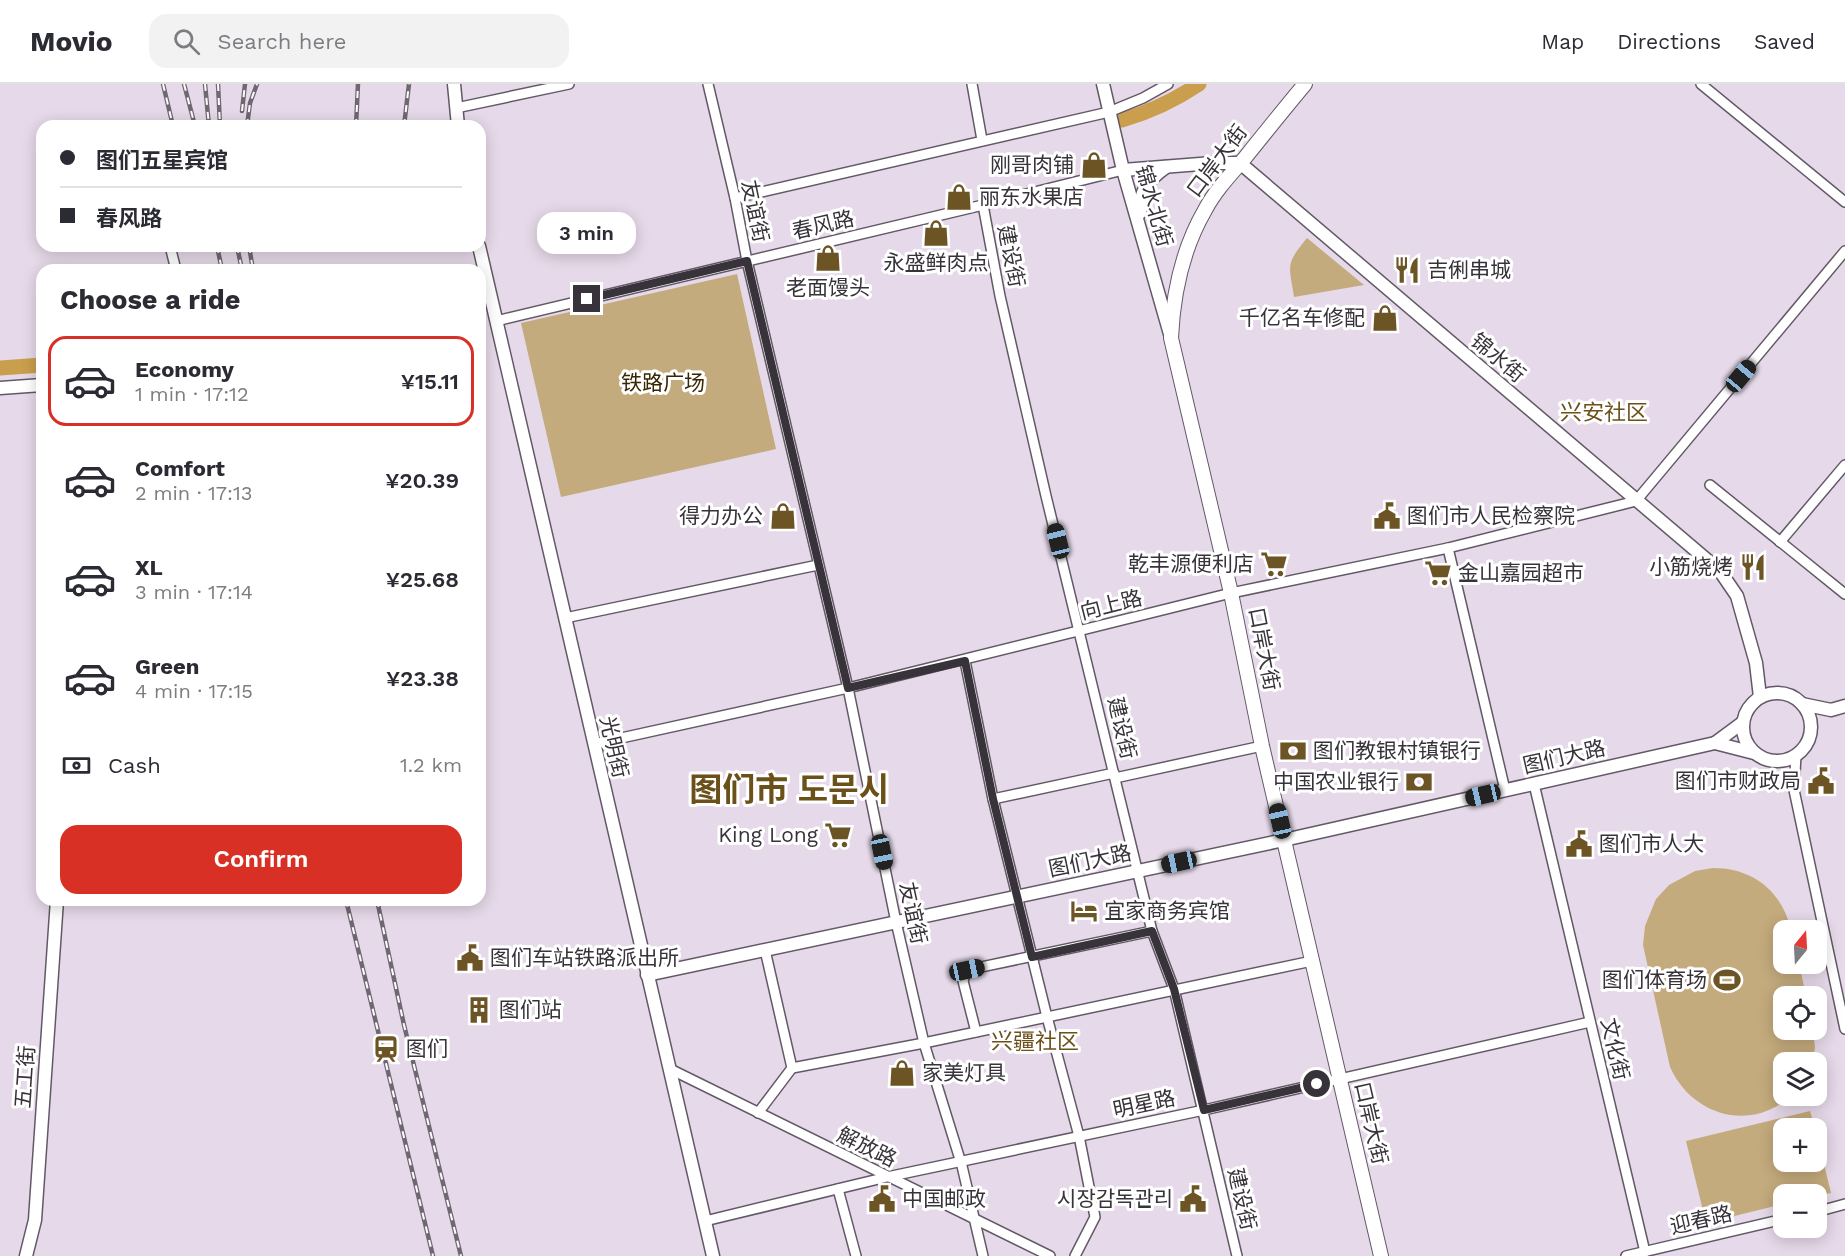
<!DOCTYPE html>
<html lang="en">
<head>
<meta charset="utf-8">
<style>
	:root { --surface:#fff; --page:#f2f2f3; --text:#2b2b33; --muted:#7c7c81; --line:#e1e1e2; --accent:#d93025 }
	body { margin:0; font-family:"Work Sans","Noto Sans SC","Noto Sans KR",sans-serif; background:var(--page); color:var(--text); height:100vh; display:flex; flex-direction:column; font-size:22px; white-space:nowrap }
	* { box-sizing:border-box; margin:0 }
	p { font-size:20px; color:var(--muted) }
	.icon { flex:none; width:33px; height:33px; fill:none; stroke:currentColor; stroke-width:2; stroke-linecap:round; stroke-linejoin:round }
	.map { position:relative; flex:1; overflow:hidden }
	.side { position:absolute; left:36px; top:180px; width:450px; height:642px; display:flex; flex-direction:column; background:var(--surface); border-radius:18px; box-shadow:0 3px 15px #0003 }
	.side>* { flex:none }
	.guide { position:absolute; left:36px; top:36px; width:450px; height:132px; border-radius:18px; box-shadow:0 3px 15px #0003; display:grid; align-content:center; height:132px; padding:0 24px; background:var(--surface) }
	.needle { width:39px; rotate:18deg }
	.tools { position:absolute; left:1773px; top:836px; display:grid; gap:12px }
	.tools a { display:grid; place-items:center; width:54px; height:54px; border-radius:12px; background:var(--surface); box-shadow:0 3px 15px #0003; font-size:30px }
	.end { position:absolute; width:27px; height:27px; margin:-14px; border:8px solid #38333a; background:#fff; box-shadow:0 0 0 3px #fff }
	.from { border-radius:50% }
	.bubble { position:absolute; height:42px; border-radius:18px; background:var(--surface); box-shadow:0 3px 15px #0003; font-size:20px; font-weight:600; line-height:42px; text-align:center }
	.car { position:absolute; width:18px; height:36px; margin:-18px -9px; border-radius:8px; box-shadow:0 0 4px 2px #0007; background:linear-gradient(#222 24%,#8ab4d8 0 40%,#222 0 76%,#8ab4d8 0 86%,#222 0) }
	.guide b { display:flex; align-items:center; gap:21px; height:57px; font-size:22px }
	.guide b+b { border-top:2px solid var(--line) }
	.guide i { width:15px; height:15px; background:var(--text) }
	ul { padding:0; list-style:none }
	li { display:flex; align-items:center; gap:18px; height:90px; margin:0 12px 9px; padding:0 12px; border:3px solid transparent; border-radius:18px }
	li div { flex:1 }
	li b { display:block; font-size:22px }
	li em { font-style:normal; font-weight:600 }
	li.on { border-color:var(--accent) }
	li>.icon { width:54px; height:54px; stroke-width:1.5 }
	h2 { padding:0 24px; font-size:27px; line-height:72px }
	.pay { display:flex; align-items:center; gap:15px; height:66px; padding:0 24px; font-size:22px }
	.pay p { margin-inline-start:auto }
	.primary-button { display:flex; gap:12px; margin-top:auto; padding:12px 24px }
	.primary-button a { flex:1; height:69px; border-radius:18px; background:var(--accent); color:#fff; font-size:24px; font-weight:600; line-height:69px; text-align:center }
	header { display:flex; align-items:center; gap:36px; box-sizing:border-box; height:84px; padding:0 30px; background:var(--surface); border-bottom:2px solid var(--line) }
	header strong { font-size:28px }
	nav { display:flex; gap:33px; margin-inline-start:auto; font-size:21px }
	.search { width:420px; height:54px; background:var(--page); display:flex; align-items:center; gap:15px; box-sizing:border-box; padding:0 21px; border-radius:18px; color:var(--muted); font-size:22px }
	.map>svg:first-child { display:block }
</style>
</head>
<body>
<header>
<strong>Movio</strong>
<div class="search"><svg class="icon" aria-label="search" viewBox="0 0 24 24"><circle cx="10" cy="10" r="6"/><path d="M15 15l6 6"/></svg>Search here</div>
<nav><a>Map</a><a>Directions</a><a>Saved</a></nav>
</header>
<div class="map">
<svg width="1845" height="1172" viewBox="0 0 1845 1172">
	<rect width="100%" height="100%" fill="#e6d9e9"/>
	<!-- green -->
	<g fill="#c4ab7d">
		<path d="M1307,154L1364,201L1294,213C1289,180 1285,181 1307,154Z"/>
		<polygon points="737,190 776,365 561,413 521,239"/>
		<path d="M1713,784C1753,784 1782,807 1791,846H1784V879H1799L1806,912H1784V945H1813L1815,964L1812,978H1784V1011H1792C1751,1049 1692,1032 1670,983L1643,861L1645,842L1656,815L1669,801L1695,787Z"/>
		<polygon points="1810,1027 1815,1044 1784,1044 1784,1077 1816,1077 1817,1051 1831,1109 1817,1112 1816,1110 1784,1110 1783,1120 1706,1139 1686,1057"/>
	</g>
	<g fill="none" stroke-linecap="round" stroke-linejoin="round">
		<!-- river -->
		<g stroke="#c99f4d" stroke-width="15">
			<path d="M1122,36C1150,28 1175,16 1199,0"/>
			<polyline points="0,284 42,281"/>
		</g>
		<defs>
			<g id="minor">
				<polyline points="708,0 735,114 747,177 848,604 896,838 924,959 962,1082 983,1172"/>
				<polyline points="972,0 982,56"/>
				<polyline points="1701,0 1845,118"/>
				<polyline points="456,24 569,0"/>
				<polyline points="735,114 1109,28 1143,14 1168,0"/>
				<polyline points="983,121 1000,212 1046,412 1152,847 1174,905 1237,1172"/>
				<polyline points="170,162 176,186"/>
				<polyline points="496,237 983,121 1123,86"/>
				<polyline points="1710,401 1845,510"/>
				<polyline points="1780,458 1845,381"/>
				<polyline points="1448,464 1505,706"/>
				<polyline points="565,534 818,481"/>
				<polyline points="965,577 993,715 1047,933 1079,1052 1095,1133 1075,1172"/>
				<polyline points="594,660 848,604 1231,509 1448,464 1636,417 1845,167"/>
				<polyline points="1796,671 1794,706 1845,945"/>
				<polyline points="1115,694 1262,662"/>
				<polyline points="1534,700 1645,1168"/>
				<polyline points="993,715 1114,689"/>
				<polyline points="976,948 963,897 967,886 1152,847"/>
				<polyline points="792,984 924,959 1312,877"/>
				<polyline points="670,985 1050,1172"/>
				<polyline points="758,1029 792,984 765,866"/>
				<polyline points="838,1105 856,1172"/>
				<polyline points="1816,1128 1845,1120"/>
				<polyline points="705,1137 887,1093 1204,1026 1590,938"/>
				<polyline points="1626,1172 1784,1135"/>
			</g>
			<g id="major">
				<polyline points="454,0 458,42"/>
				<polyline points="1103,0 1123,86 1170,250"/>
				<polyline points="1123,86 1213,79 1240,79 1720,487 1737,512 1756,579 1760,613"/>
				<path d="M1140,129C1139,107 1149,95 1166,83"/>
				<polyline points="479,162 713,1172"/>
				<polyline points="0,304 42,301"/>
				<circle cx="1777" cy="643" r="34"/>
				<polyline points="1802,620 1831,626 1845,622"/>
				<polyline points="1742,639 1715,659 1754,669"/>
				<polyline points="647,891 1284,756 1715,659"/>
				<polyline points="26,1172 35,1136 57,816"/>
			</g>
			<path id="highway" d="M1305,0C1284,25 1264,50 1244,75C1230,91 1215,107 1205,126C1183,164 1173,210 1171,254L1231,509L1262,662L1381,1172"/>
		</defs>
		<!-- minor casing -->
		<use href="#minor" stroke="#635966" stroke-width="12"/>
		<!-- major casing -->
		<use href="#major" stroke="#635966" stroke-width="15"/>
		<!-- highway casing -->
		<use href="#highway" stroke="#635966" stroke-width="16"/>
		<!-- minor -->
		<use href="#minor" stroke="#fff" stroke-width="9"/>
		<!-- major -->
		<use href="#major" stroke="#fff" stroke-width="12"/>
		<!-- highway -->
		<use href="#highway" stroke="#fff" stroke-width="14"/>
		<defs>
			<g id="rail">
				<polyline points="163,0 173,42"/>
				<polyline points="184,0 195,42"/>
				<polyline points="205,0 209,42"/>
				<polyline points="218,0 220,42"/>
				<polyline points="242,27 245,0"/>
				<polyline points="247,42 250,19 257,0"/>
				<polyline points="356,42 358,0"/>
				<polyline points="404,42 409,0"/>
				<polyline points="217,162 222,186"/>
				<polyline points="237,162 242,186"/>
				<polyline points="249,162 253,186"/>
				<polyline points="346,816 433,1172"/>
				<polyline points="377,816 404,941 461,1172"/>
			</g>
		</defs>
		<!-- rail casing -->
		<use href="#rail" stroke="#6f6872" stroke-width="4.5"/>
		<!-- rail -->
		<use href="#rail" stroke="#fff" stroke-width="2" stroke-dasharray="7" stroke-linecap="butt"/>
	</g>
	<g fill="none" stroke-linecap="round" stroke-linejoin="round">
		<!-- route -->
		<polyline stroke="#38333a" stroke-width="8" points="587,215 747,177 848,604 965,577 993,715 1032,873 1152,847 1174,905 1204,1026 1317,1000"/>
	</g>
	<!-- icons -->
	<defs>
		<symbol id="shop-bare" viewBox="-9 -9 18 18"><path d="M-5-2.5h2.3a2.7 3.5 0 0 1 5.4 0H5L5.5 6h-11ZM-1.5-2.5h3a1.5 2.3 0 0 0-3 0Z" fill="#6c5425" stroke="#fff" stroke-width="2.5" paint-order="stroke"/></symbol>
		<symbol id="restaurant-bare" viewBox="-9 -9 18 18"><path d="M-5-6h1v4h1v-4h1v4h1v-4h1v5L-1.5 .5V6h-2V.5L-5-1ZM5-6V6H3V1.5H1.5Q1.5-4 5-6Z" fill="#6c5425" stroke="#fff" stroke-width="2.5" paint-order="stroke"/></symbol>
		<symbol id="civic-bare" viewBox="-9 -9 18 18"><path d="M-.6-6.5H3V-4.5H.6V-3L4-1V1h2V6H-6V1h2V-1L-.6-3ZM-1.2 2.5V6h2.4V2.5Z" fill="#6c5425" stroke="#fff" stroke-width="2.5" paint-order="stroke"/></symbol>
		<symbol id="supermarket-bare" viewBox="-9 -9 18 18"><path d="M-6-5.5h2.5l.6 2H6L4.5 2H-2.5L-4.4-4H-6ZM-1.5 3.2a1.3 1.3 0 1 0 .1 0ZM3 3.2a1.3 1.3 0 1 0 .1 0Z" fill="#6c5425" stroke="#fff" stroke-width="2.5" paint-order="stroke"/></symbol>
		<symbol id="bank-bare" viewBox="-9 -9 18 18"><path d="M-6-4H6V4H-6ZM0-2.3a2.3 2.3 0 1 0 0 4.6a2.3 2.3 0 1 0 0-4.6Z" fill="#6c5425" stroke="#fff" stroke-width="2.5" paint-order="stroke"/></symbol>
		<symbol id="hotel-bare" viewBox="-9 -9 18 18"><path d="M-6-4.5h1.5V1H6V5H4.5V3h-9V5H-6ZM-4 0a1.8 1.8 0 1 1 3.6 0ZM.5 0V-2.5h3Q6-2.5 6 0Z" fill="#6c5425" stroke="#fff" stroke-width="2.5" paint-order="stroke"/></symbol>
		<symbol id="stadium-bare" viewBox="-9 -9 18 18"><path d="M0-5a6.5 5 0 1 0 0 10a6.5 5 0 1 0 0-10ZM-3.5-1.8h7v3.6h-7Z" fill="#6c5425" stroke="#fff" stroke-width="2.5" paint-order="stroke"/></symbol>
		<symbol id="building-bare" viewBox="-9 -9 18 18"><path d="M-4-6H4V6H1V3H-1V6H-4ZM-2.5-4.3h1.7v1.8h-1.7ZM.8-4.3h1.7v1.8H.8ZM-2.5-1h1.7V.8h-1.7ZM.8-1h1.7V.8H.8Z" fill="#6c5425" stroke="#fff" stroke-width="2.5" paint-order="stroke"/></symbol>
		<symbol id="station-bare" viewBox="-9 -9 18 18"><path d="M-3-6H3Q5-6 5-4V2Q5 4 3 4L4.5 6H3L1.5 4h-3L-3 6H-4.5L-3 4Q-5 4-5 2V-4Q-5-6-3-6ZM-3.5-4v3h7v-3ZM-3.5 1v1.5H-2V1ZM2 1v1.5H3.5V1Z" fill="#6c5425" stroke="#fff" stroke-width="2.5" paint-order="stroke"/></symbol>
	</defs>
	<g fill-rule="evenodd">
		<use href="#shop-bare" x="1075" y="62" width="38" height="38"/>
		<use href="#shop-bare" x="940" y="94" width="38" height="38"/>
		<use href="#shop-bare" x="917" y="130" width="38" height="38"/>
		<use href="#shop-bare" x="809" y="155" width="38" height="38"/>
		<use href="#restaurant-bare" x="1388" y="167" width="38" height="38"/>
		<use href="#shop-bare" x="1366" y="215" width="38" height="38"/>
		<use href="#shop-bare" x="764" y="413" width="38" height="38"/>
		<use href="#civic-bare" x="1368" y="413" width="38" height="38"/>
		<use href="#supermarket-bare" x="1255" y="461" width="38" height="38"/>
		<use href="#restaurant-bare" x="1734" y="464" width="38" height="38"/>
		<use href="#supermarket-bare" x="1419" y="470" width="38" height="38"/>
		<use href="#bank-bare" x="1274" y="648" width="38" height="38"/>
		<use href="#civic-bare" x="1802" y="678" width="38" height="38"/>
		<use href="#bank-bare" x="1400" y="679" width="38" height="38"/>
		<use href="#supermarket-bare" x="819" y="732" width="38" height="38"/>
		<use href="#civic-bare" x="1560" y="741" width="38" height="38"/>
		<use href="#hotel-bare" x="1065" y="808" width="38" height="38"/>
		<use href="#civic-bare" x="451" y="855" width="38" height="38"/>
		<use href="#stadium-bare" x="1708" y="877" width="38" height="38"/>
		<use href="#building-bare" x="460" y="907" width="38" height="38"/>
		<use href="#station-bare" x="367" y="946" width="38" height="38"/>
		<use href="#shop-bare" x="883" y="970" width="38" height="38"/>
		<use href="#civic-bare" x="863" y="1096" width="38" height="38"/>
		<use href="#civic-bare" x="1174" y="1096" width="38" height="38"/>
	</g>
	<g text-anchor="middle" stroke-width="6" stroke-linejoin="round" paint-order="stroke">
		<!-- street labels -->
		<g font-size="21" fill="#38333a" stroke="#fff">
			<text transform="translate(1217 77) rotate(-53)" y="7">口岸大街</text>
			<text transform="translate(1154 122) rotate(74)" y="7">锦水北街</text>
			<text transform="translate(755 127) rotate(78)" y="7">友谊街</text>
			<text transform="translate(823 141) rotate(-13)" y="7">春风路</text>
			<text transform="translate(1011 172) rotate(79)" y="7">建设街</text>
			<text transform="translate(1498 274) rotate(40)" y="7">锦水街</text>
			<text transform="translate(1111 521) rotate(-14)" y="7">向上路</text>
			<text transform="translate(1264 565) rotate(79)" y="7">口岸大街</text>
			<text transform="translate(1122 644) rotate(77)" y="7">建设街</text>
			<text transform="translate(614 663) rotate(77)" y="7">光明街</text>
			<text transform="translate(1564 673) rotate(-13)" y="7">图们大路</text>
			<text transform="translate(1090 777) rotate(-12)" y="7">图们大路</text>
			<text transform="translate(913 829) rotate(78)" y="7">友谊街</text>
			<text transform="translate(1615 965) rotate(77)" y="7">文化街</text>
			<text transform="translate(25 993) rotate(-86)" y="7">五工街</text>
			<text transform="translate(1144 1020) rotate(-12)" y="7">明星路</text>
			<text transform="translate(1371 1039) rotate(77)" y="7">口岸大街</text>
			<text transform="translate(867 1063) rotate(26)" y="7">解放路</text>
			<text transform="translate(1242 1115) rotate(77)" y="7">建设街</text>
			<text transform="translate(1701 1136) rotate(-13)" y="7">迎春路</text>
		</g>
		<!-- poi labels -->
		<g font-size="21" fill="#38333a" stroke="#fff" text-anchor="start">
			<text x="1074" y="88" text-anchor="end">刚哥肉铺</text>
			<text x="979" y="120">丽东水果店</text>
			<text x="936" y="186" text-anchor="middle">永盛鲜肉点</text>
			<text x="1427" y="193">吉俐串城</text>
			<text x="828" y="211" text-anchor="middle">老面馒头</text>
			<text x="1365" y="241" text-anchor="end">千亿名车修配</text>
			<text x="763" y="439" text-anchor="end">得力办公</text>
			<text x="1407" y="439">图们市人民检察院</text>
			<text x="1254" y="487" text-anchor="end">乾丰源便利店</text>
			<text x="1733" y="490" text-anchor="end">小筋烧烤</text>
			<text x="1458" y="496">金山嘉园超市</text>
			<text x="1313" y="674">图们教银村镇银行</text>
			<text x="1801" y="704" text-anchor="end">图们市财政局</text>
			<text x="1399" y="705" text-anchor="end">中国农业银行</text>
			<text x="818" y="758" text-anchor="end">King Long</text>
			<text x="1599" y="767">图们市人大</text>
			<text x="1104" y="834">宜家商务宾馆</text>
			<text x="490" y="881">图们车站铁路派出所</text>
			<text x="1707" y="903" text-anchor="end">图们体育场</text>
			<text x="499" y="933">图们站</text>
			<text x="406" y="972">图们</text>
			<text x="922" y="996">家美灯具</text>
			<text x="902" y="1122">中国邮政</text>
			<text x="1173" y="1122" text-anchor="end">시장감독관리</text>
		</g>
		<!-- park labels -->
		<g font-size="21" fill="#372702" stroke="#fff">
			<text x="663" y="306">铁路广场</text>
		</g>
		<!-- neighbourhood labels -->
		<g font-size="22" fill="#6b5119" stroke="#fff">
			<text x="1604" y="336">兴安社区</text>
			<text x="1035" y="965">兴疆社区</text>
		</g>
		<!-- town labels -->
		<g font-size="33" font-weight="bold" fill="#6b5119" stroke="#fff">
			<text x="789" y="717">图们市 도문시</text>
		</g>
	</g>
</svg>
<div class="tools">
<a><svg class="needle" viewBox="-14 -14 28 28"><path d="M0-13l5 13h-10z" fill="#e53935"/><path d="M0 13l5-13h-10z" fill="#7c7c81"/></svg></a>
<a><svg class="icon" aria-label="locate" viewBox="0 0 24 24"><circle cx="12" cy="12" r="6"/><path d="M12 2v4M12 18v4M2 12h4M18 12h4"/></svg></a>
<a><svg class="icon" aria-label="layers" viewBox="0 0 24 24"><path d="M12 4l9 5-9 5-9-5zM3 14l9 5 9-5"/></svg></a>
<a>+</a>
<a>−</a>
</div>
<i class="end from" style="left:1317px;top:1000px"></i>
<i class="end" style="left:587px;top:215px"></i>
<div class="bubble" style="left:537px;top:128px;width:99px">3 min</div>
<i class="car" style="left:1741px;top:292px;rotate:40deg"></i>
<i class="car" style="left:1058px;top:457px;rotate:346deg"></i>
<i class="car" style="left:1483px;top:711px;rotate:257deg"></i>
<i class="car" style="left:1280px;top:737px;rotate:347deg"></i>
<i class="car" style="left:882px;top:768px;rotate:168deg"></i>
<i class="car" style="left:1179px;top:778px;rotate:258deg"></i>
<i class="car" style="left:967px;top:886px;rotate:78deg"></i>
<div class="guide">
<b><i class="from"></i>图们五星宾馆</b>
<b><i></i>春风路</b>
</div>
<section class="side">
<h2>Choose a ride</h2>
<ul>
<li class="on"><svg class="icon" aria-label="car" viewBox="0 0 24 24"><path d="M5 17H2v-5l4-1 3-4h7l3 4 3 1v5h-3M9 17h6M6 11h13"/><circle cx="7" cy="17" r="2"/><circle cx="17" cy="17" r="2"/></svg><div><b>Economy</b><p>1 min · 17:12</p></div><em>¥15.11</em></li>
<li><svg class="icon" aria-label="car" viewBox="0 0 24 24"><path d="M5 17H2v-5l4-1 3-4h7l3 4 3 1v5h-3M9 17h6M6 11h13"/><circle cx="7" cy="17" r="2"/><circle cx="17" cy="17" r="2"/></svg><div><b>Comfort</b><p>2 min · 17:13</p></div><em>¥20.39</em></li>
<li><svg class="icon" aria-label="car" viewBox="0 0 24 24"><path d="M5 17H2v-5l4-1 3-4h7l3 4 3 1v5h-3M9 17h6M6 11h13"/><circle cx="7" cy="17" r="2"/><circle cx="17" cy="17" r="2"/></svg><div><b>XL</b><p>3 min · 17:14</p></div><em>¥25.68</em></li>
<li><svg class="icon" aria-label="car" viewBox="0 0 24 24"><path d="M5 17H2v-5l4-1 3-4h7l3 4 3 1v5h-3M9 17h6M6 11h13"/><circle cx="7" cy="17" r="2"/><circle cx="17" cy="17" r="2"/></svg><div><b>Green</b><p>4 min · 17:15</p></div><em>¥23.38</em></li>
</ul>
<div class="pay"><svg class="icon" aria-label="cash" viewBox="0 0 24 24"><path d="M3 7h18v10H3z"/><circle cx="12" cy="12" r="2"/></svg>Cash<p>1.2 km</p></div>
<div class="primary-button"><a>Confirm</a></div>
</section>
</div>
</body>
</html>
